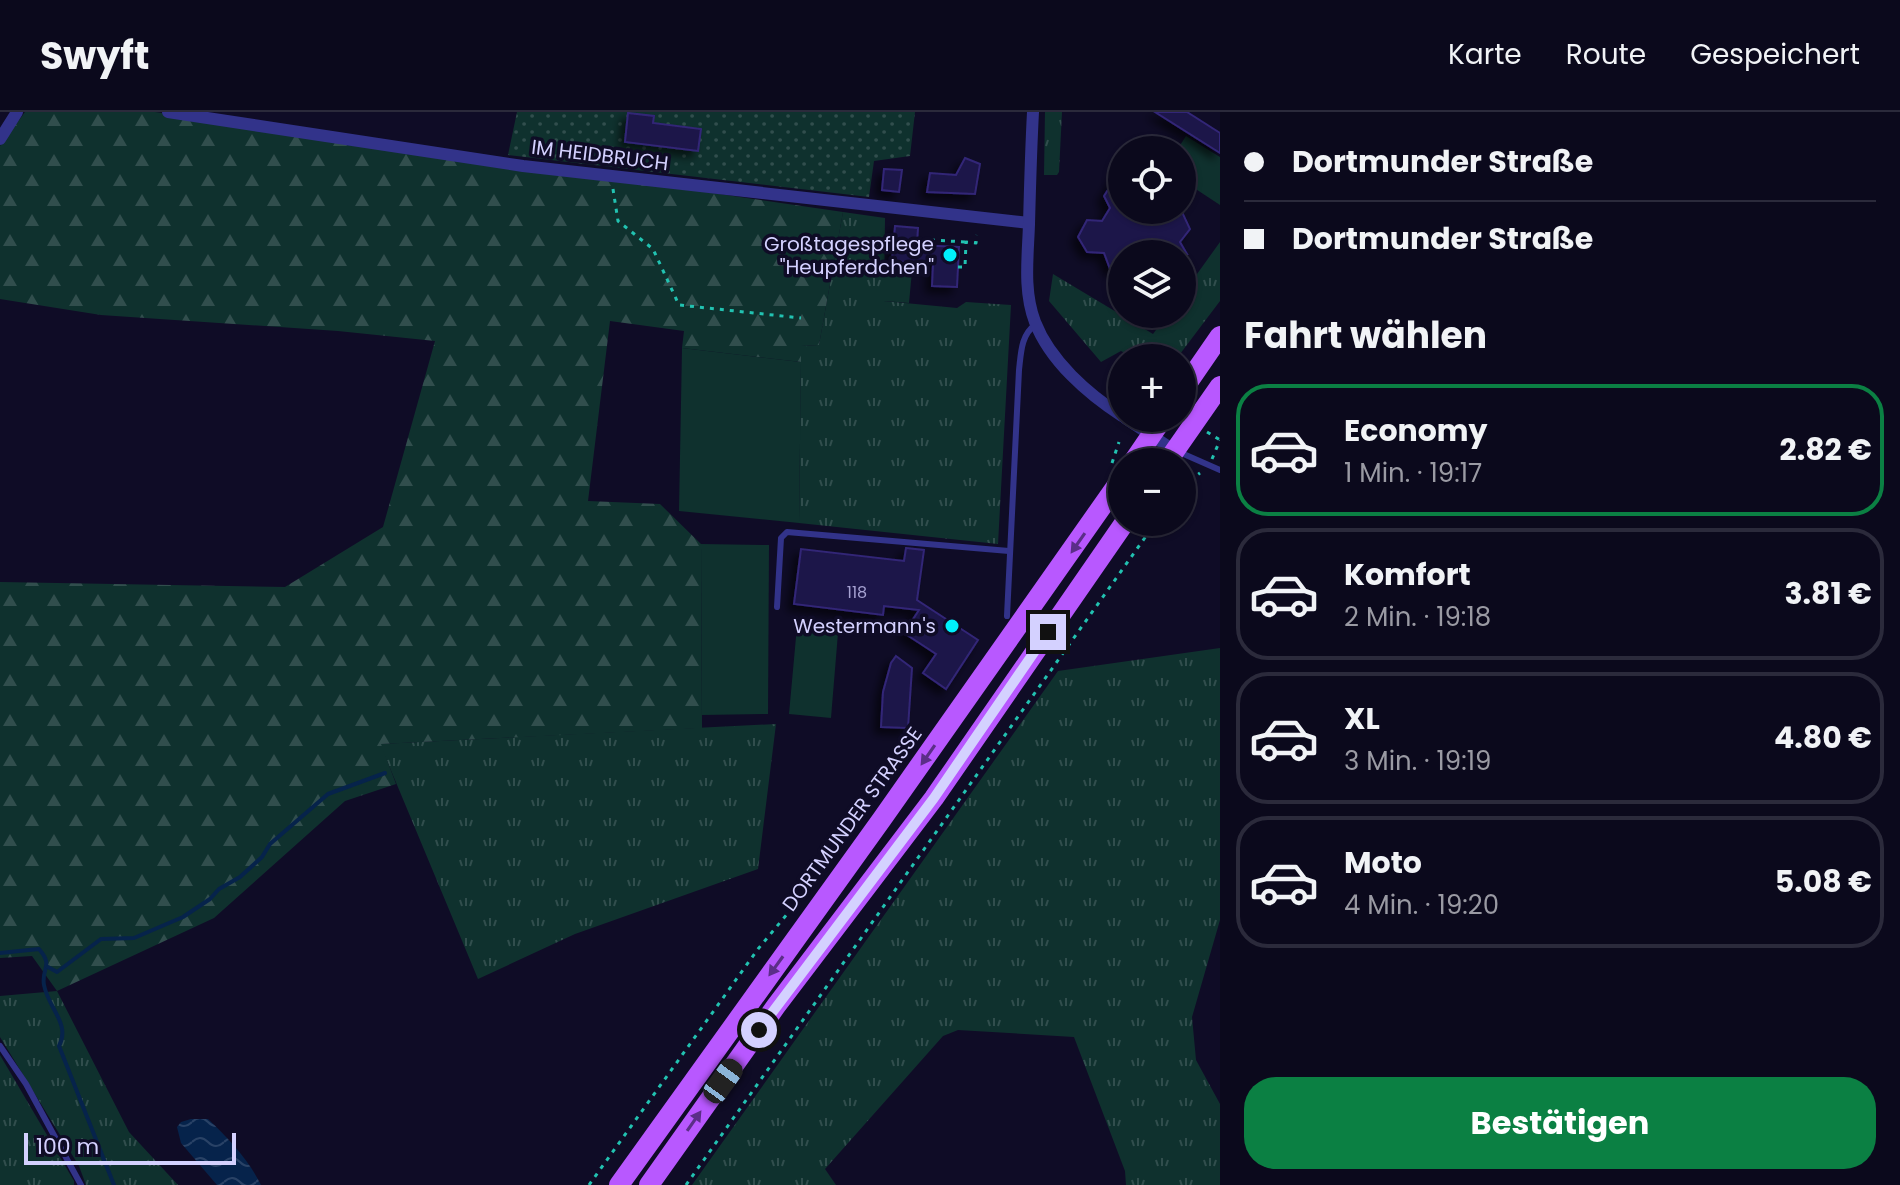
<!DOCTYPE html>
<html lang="de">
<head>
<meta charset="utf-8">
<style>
	:root { --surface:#0b091c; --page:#191729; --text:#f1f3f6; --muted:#9a9aa3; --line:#2b2a3b; --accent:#0b8043 }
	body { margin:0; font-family:Poppins,sans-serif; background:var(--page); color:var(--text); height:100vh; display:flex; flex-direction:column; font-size:30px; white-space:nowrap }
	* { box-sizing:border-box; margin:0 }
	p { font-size:26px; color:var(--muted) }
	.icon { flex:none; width:44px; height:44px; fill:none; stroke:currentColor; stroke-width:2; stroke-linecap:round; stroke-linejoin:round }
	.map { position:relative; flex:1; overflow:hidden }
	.details { display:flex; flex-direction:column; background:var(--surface); width:680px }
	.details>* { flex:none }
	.top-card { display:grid; align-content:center; height:176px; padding:0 24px; background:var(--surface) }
	.controls { position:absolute; left:1108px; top:24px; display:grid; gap:16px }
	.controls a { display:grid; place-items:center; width:88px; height:88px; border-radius:50%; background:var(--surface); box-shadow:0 2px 6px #0004,0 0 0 2px var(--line); font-size:40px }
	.scale { position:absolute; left:24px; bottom:20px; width:212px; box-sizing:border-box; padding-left:8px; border:4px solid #d4d1ff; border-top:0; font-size:22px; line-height:28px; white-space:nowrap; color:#d4d1ff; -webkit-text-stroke:6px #0f0c26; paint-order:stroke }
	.end { position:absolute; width:36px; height:36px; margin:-18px; border:10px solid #d4d1ff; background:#111; box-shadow:0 0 0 4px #111 }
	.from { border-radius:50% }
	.car { position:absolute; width:24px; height:48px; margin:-24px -12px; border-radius:10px; box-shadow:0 0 6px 2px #0007; background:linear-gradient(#222 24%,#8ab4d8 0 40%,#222 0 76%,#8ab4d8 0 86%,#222 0) }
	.top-card b { display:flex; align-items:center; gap:28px; height:76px; font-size:30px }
	.top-card b+b { border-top:2px solid var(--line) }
	.top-card i { width:20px; height:20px; background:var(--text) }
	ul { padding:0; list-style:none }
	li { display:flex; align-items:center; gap:24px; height:132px; margin:0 16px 12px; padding:0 8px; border:4px solid var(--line); border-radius:32px }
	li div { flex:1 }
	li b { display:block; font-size:30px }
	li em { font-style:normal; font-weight:700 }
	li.active { border-color:var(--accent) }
	li>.icon { width:72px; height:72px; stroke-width:1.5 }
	h2 { padding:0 24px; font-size:36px; line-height:96px }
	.primary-button { display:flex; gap:16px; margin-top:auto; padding:16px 24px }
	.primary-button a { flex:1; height:92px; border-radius:32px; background:var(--accent); color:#fff; font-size:32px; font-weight:700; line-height:92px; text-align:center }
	header { display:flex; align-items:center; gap:48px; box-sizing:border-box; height:112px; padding:0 40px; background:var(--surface); border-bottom:2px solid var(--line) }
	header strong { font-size:38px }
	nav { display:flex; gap:44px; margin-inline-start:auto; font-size:28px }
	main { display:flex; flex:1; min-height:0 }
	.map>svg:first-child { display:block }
</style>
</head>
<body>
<header>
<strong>Swyft</strong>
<nav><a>Karte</a><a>Route</a><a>Gespeichert</a></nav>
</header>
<main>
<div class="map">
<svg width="1220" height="1073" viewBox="0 0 1220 1073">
	<defs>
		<pattern id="grass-tufts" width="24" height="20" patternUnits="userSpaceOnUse" patternTransform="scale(2)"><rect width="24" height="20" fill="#0f312e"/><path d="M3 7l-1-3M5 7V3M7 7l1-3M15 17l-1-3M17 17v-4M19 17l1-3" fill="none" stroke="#314e4d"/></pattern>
		<pattern id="forest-firs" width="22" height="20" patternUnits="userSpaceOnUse" patternTransform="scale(2)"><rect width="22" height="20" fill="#0f312e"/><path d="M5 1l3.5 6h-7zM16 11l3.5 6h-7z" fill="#314e4d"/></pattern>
		<pattern id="garden-dots" width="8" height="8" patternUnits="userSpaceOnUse" patternTransform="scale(2)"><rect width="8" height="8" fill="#0f312e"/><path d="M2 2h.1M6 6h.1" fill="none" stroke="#314e4d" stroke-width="1.8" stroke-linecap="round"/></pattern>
		<pattern id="water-waves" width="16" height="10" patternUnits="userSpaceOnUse" patternTransform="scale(2)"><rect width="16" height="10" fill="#06234b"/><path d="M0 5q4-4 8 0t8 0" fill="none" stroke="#294266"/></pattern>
		<filter id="shadow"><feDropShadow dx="-6" dy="6" stdDeviation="4" flood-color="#0009"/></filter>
	</defs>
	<rect width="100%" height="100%" fill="#0f0c26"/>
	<!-- grass -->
	<g fill="url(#grass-tufts)">
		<polygon points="1045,0 1062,0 1059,60 1057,63 1044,63"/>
		<polygon points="843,100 885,106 884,189 957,196 966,190 1011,193 998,432 799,411 801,234 819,233"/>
		<polygon points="1220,130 1220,189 1177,246 1135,246 1121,239 1101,250 1049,189 1053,162 1153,222 1168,202 1182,202 1182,183"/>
		<polygon points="1220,536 1220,808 1192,905 1196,948 1220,992 1220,1073 1126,1073 1125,1059 1074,925 958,918 943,924 825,1057 836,1073 692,1073 1058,559"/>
		<polygon points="776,612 758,757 575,822 478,867 380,632"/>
		<polygon points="57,879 129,1020 178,1073 86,1073 79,1054 0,925 0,884"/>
		<polygon points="0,943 74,1069 74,1073 0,1073"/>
	</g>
	<!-- forest -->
	<polygon fill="url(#forest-firs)" points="25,0 155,0 843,100 819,233 801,234 801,250 682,236 684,219 610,209 588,389 660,392 701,432 702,616 381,632 396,672 345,689 214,806 57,879 32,844 0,846 0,470 285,475 383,415 435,229 338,219 101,203 0,187 0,34"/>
	<!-- garden -->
	<polygon fill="url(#garden-dots)" points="517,0 915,0 910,44 874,49 869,85 508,43"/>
	<!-- pitch -->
	<g fill="#0f312e">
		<polygon points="1186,24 1220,45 1220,93 1182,68 1182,38 1177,38"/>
		<polygon points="884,158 912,159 909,191 884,189"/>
		<polygon points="682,236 801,250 799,411 679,399"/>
		<polygon points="701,432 769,433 768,602 702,603"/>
		<polygon points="797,514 838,521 831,606 789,602"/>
	</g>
	<!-- water -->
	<path fill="url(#water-waves)" d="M191,1007H208C229,1027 248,1047 261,1073H217L181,1031L177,1015L181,1010Z"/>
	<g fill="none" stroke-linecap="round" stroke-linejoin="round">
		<!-- stream -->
		<g stroke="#06234b" stroke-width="4">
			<path d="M0,841L39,837C54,854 41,856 44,873C48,896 71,912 59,934L114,1073"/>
			<polyline points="48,855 57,860 101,827 134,826 183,805 210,787 219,777 240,765 262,745 270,732 328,682 385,661"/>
		</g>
	</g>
	<!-- building -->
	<g fill="#1e1649" stroke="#322677" stroke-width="2" filter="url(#shadow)">
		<polygon points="1155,0 1187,0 1220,21 1220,41"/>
		<polygon points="628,1 654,4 653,11 701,17 698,39 625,30"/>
		<polygon points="965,46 980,52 975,82 927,80 930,61 956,63"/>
		<polygon points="1122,56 1122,98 1182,100 1190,117 1180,130 1187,142 1122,142 1122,157 1110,157 1104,141 1087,140 1078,125 1087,108 1102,109 1110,96 1104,84"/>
		<polygon points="884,57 902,58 899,80 882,78"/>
		<polygon points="895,114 918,116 917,133 959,135 957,175 932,174 933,152 892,149"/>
		<polygon points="906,436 924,438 917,488 978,528 946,577 923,561 936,542 904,521 919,498 884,494 883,503 794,492 801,437 904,449"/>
		<polygon points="896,544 912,556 908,616 881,615 883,580 891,551"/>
	</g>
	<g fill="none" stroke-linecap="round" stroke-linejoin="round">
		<!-- path -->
		<g stroke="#22c2b1" stroke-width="3" stroke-dasharray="4 6" stroke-linecap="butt">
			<polyline points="613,77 618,109 653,137 679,193 801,206"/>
			<polyline points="931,128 966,130"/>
			<polyline points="958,155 965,155 966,130 976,131 977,123"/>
			<polyline points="1207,320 1220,328"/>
			<polyline points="1212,347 1220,328"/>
			<polyline points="1112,351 1119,330"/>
			<polyline points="1182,374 1200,361"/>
			<polyline points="589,1073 758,837 813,771"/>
			<polyline points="686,1073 1156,410"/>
		</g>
		<!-- service -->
		<g stroke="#32338a" stroke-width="6">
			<polyline points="1179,340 1220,358"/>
			<polyline points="777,495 781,426 787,420 1009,439"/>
			<path d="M1007,504L1019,258C1021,241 1021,223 1035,213"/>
			<polyline points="0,934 26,972 81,1073"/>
		</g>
		<!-- minor -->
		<g stroke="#32338a" stroke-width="12">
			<polyline points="168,0 523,54 1029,111"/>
			<path d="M1033,0C1031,37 1030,74 1029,112C1028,144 1023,179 1035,210C1050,249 1088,282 1122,304"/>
			<polyline points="0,27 17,0"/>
			<polyline points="1125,306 1175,339"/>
		</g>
		<!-- primary -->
		<g stroke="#b858ff" stroke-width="20">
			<polyline points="1182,279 1220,224"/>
			<polyline points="1133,350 1163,306"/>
			<polyline points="1167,350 1220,274"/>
			<polyline points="619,1073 882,707 1122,366"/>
			<polyline points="649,1073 776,894 934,686 1125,410"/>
		</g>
	</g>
	<!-- one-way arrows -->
	<defs><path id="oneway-solid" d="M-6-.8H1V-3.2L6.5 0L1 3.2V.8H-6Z" transform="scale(2)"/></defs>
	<g fill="#5b2e88">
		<use href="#oneway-solid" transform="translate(1078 431) rotate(125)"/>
		<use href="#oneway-solid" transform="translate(928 643) rotate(125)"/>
		<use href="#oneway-solid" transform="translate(776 854) rotate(126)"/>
		<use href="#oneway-solid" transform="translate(694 1009) rotate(-55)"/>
	</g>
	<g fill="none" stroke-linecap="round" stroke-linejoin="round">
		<!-- route -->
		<polyline stroke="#d4d1ff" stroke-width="10" points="759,918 934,686 1048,520"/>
	</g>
	<!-- markers -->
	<g fill="#00f0fc" stroke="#0f0c26" stroke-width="3">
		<circle cx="950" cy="143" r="8"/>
		<circle cx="952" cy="514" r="8"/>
	</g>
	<g text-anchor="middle" stroke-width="7" stroke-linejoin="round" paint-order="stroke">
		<!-- number labels -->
		<g font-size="16" fill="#a6a2d2">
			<text x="857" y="486">118</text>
		</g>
		<!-- street labels -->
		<g font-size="20" fill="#d4d1ff" stroke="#0f0c26">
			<text transform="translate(600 43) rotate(7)" y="7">IM HEIDBRUCH</text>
			<text transform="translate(852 707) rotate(-54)" y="7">DORTMUNDER STRASSE</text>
		</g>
		<!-- poi labels -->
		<g font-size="20" fill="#d4d1ff" stroke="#0f0c26" text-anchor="end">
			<text x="934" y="139">Großtagespflege<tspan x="934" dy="23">"Heupferdchen"</tspan></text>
			<text x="936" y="521">Westermann's</text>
		</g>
	</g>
</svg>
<div class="controls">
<a><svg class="icon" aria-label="locate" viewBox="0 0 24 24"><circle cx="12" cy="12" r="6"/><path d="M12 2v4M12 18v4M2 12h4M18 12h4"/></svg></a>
<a><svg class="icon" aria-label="layers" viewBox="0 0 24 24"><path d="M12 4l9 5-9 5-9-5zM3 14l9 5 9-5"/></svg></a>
<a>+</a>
<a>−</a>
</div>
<div class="scale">100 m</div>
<i class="end from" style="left:759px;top:918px"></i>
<i class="end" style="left:1048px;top:520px"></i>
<i class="car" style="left:723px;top:969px;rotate:36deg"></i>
</div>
<section class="details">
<div class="top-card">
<b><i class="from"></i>Dortmunder Straße</b>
<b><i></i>Dortmunder Straße</b>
</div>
<h2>Fahrt wählen</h2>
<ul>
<li class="active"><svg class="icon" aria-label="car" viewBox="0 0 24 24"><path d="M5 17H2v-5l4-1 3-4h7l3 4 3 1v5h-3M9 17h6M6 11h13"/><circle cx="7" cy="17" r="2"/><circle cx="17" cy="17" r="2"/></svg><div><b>Economy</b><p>1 Min. · 19:17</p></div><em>2.82 €</em></li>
<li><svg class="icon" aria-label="car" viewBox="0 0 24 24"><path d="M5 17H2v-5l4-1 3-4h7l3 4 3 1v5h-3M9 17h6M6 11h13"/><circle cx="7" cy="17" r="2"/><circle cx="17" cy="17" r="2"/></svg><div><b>Komfort</b><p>2 Min. · 19:18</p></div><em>3.81 €</em></li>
<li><svg class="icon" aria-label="car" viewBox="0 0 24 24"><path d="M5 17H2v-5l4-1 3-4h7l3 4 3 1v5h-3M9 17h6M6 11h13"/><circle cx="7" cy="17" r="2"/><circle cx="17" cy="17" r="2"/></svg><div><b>XL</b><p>3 Min. · 19:19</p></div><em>4.80 €</em></li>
<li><svg class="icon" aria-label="car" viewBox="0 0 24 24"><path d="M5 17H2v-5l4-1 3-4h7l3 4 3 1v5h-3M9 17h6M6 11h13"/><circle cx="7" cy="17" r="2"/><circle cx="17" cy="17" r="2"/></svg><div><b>Moto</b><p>4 Min. · 19:20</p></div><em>5.08 €</em></li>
</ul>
<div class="primary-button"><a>Bestätigen</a></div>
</section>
</main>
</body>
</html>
